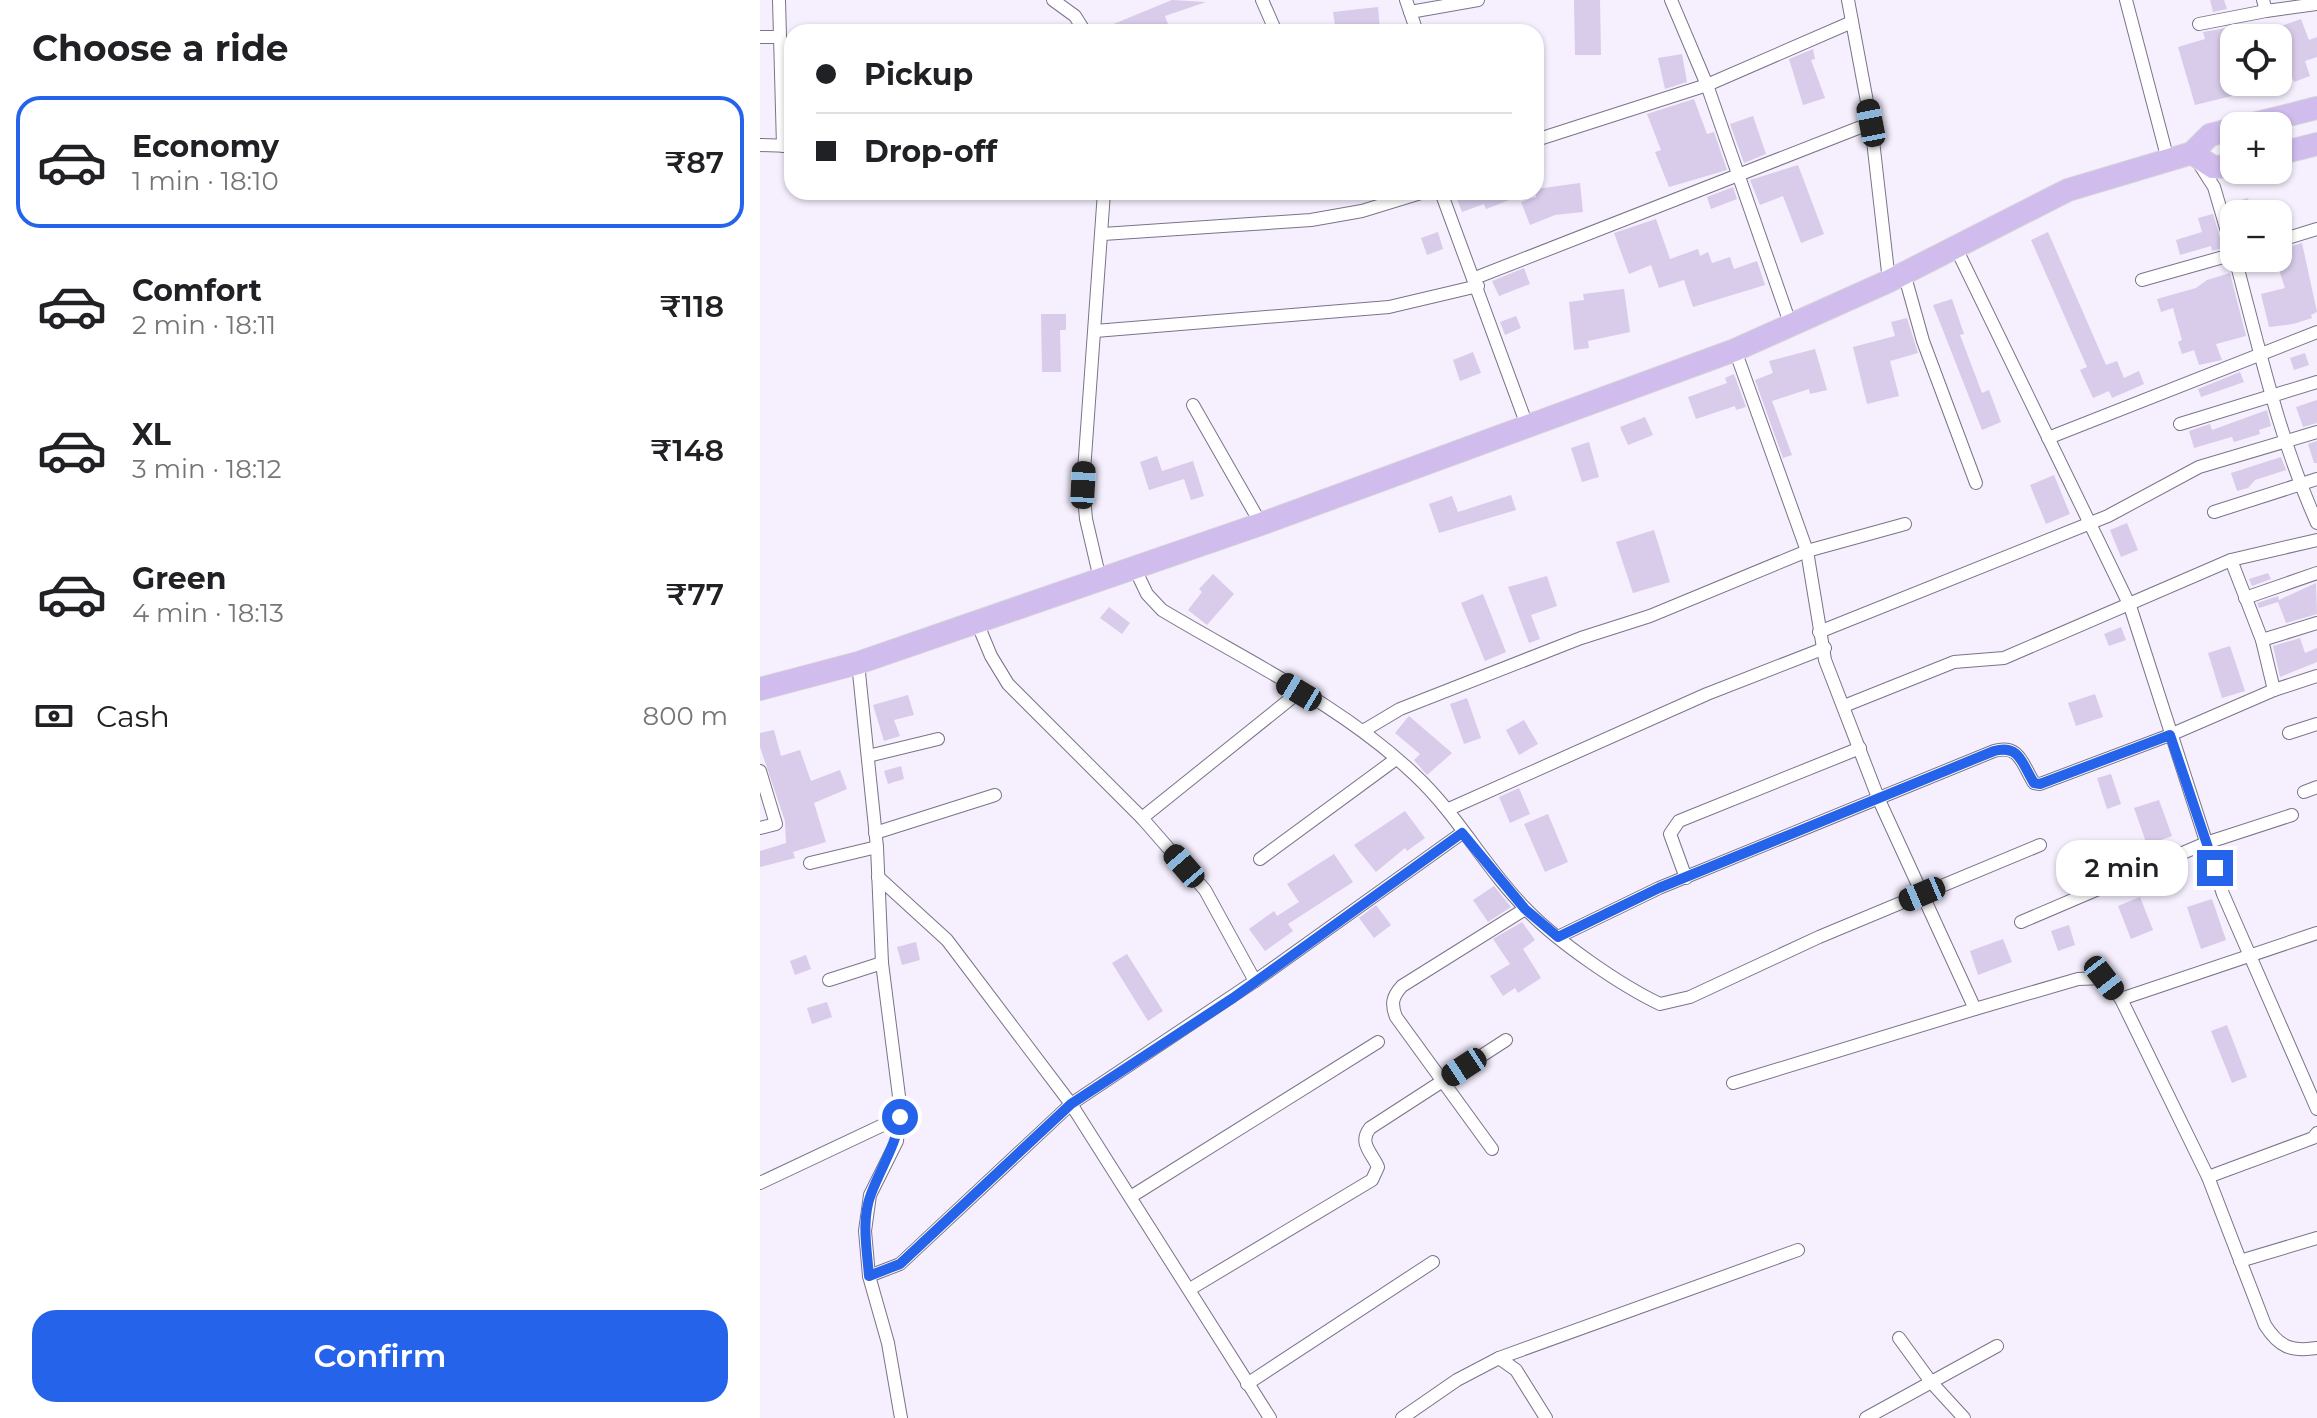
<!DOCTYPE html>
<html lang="en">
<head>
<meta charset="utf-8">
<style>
	:root { --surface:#fff; --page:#f6f6f6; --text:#202124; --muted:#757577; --line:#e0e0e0; --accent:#2563eb }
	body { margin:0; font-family:Montserrat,sans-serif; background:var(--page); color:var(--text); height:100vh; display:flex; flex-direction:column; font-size:30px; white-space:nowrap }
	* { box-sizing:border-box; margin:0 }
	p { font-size:26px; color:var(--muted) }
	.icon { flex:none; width:44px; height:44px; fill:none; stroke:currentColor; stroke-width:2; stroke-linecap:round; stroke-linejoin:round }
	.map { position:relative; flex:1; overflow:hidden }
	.drawer { display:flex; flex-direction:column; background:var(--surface); width:760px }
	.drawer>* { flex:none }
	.top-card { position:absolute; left:24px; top:24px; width:760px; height:176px; border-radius:24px; box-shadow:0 2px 6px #0004; display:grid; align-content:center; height:176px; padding:0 32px; background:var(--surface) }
	.fabs { position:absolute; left:1460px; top:24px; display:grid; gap:16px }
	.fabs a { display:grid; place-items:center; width:72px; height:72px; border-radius:16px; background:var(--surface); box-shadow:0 2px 6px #0004; font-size:40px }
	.end { position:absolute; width:36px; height:36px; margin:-18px; border:10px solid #2563eb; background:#fff; box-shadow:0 0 0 4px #fff }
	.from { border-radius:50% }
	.bubble { position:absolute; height:56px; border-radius:24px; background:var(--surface); box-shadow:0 2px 6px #0004; font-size:26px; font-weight:600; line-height:56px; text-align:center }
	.car { position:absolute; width:24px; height:48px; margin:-24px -12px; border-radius:10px; box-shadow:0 0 6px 2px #0007; background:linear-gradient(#222 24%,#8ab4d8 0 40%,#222 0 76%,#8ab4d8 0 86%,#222 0) }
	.top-card b { display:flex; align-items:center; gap:28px; height:76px; font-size:30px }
	.top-card b+b { border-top:2px solid var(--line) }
	.top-card i { width:20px; height:20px; background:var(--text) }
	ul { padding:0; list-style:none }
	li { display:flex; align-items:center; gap:24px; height:132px; margin:0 16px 12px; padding:0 16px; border:4px solid transparent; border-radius:24px }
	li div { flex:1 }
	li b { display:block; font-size:30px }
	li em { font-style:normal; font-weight:600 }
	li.active { border-color:var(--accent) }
	li>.icon { width:72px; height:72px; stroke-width:1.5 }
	h2 { padding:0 32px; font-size:36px; line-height:96px }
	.pay { display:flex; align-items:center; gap:20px; height:88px; padding:0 32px; font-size:30px }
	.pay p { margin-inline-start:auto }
	.button { display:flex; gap:16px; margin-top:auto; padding:16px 32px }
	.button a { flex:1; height:92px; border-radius:24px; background:var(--accent); color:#fff; font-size:32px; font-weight:600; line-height:92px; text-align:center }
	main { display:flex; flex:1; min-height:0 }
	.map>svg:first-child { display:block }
</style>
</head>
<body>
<main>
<section class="drawer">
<h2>Choose a ride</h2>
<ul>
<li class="active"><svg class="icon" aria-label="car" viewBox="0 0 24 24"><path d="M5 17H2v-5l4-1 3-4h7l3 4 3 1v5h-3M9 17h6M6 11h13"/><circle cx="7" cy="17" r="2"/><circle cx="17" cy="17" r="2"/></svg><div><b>Economy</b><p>1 min · 18:10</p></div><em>₹87</em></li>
<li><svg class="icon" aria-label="car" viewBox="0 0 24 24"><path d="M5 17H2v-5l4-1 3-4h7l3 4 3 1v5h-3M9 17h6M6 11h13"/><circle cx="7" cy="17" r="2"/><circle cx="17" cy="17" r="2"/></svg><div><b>Comfort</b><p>2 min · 18:11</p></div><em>₹118</em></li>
<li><svg class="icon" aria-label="car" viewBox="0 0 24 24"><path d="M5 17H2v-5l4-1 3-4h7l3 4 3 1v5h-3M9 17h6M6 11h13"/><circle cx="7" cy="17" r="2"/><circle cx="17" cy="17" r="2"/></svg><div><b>XL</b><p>3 min · 18:12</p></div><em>₹148</em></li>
<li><svg class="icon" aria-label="car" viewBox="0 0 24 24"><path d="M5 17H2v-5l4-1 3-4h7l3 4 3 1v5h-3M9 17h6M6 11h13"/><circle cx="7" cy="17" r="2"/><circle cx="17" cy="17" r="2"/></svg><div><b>Green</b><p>4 min · 18:13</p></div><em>₹77</em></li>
</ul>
<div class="pay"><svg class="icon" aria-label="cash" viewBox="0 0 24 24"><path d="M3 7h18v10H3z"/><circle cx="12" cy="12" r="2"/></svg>Cash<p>800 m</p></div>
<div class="button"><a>Confirm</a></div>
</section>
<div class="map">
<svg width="1557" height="1418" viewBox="0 0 1557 1418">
	<rect width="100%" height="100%" fill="#f5effe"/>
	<!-- building -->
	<g fill="#d8ccea">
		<polygon points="412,0 446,2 405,16 411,32 334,32"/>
		<polygon points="814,0 840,0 841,55 815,55"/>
		<polygon points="1450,0 1464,0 1467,9 1453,12"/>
		<polygon points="618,7 620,29 576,32 573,12"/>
		<polygon points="1541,19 1549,40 1557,37 1557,57 1545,61 1550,76 1534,82 1513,29"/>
		<polygon points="1472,27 1474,49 1470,50 1474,82 1480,82 1484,93 1435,105 1418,47 1445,39 1443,32"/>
		<polygon points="1053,49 1055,59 1051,60 1065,98 1043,105 1029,59"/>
		<polygon points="922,54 927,82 905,89 898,58"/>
		<polygon points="934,99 947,134 954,132 967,170 909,187 895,152 901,150 887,114"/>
		<polygon points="993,116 1006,154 984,163 970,124"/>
		<polygon points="1038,165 1064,234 1041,243 1023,196 1000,205 990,180"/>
		<polygon points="820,183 823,212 795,215 770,225 761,202 776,197 776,189"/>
		<polygon points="973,187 977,199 951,209 947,197"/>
		<polygon points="694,192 766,192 767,193 726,209 724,204 702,212"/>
		<polygon points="1488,198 1492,214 1474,214 1474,223 1468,204"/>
		<polygon points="1522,206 1528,229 1518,232 1518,207"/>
		<polygon points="1453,214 1463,248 1452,251 1451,246 1420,255 1416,240 1442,232 1438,218"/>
		<polygon points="896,219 910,259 938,249 940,256 948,252 952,263 970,257 974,269 997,261 1005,285 933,307 924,280 899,288 891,265 869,274 854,233"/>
		<polygon points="678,232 683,249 667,255 661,238"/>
		<polygon points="1288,232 1346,365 1357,361 1364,378 1379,371 1384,384 1352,398 1349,391 1333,398 1320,370 1327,367 1271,240"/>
		<polygon points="1542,243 1557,312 1551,315 1552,318 1533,324 1509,327 1501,294 1525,288 1518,267 1518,250"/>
		<polygon points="764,268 770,284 739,296 732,281"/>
		<polygon points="1470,273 1486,336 1456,344 1462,360 1439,365 1434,350 1422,354 1418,342 1422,340 1413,308 1401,312 1397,299 1436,288 1447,280"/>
		<polygon points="864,289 870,332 828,341 829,348 814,350 809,302 824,300 823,294"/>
		<polygon points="1192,299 1204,334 1200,335 1222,393 1229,390 1241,422 1222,430 1173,305"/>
		<polygon points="281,314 306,314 306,330 300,330 301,372 282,372"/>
		<polygon points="756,316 761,328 745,335 740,322"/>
		<polygon points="1147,318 1158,353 1130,361 1139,396 1107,404 1093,347 1135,336 1131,322"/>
		<polygon points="1055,349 1067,390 1050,394 1049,389 1012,401 1032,455 1023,458 995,380 1013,373 1009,361"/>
		<polygon points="713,352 721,373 700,381 693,360"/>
		<polygon points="1545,353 1549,365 1534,370 1530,358"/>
		<polygon points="1480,372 1484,382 1441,397 1438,389"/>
		<polygon points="974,374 986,407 976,410 975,406 936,419 928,397 967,383 965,378"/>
		<polygon points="1557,400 1557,423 1543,427 1536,407"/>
		<polygon points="1507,410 1511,426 1499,430 1500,434 1474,442 1472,437 1468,438 1434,448 1429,431 1450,424 1452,430"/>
		<polygon points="885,417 893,435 868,445 860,427"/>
		<polygon points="1557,441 1557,463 1554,463 1548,444"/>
		<polygon points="829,442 839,477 822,482 811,448"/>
		<polygon points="397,456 402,471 433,461 444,496 431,500 424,479 389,490 380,462"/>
		<polygon points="1521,457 1526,470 1495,480 1488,488 1477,491 1471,473"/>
		<polygon points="1294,475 1310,514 1286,524 1270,485"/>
		<polygon points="751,495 756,510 679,533 669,504 692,496 698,512"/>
		<polygon points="1367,523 1378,550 1361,557 1350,530"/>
		<polygon points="894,530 910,582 873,593 856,542"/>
		<polygon points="1508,573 1511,579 1492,586 1489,579"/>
		<polygon points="453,574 474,594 447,625 428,610 442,592 439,589"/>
		<polygon points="787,576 797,606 771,615 780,639 769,643 748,587"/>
		<polygon points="1556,583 1557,614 1526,623 1518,602 1499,608 1497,603 1518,596 1519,600"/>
		<polygon points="723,594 746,652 725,661 701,603"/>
		<polygon points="349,607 370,623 362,634 340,618"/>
		<polygon points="1361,627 1366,640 1349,646 1344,634"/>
		<polygon points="1540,638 1545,653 1557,648 1557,662 1520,677 1513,646"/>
		<polygon points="1470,646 1485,691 1462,698 1448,653"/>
		<polygon points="1335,694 1343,717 1316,726 1308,703"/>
		<polygon points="148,695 154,715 134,720 140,736 124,741 113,705"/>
		<polygon points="707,698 721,738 704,744 690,704"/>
		<polygon points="649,716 692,753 667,775 654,760 660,754 635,733"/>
		<polygon points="764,720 778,744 759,755 746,730"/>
		<polygon points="14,730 21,756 40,750 51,781 80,770 87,789 54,803 66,842 33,852 35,858 0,867 0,851 26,843 25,821 0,747 0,733"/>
		<polygon points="141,766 144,779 128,784 124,771"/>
		<polygon points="1351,774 1361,804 1347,809 1337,778"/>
		<polygon points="759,788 770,814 750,823 739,797"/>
		<polygon points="1399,800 1412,836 1387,845 1374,808"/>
		<polygon points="645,811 665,838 647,851 645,848 616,872 594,845"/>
		<polygon points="788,814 808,862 785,872 764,824"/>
		<polygon points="574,854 593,882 528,924 533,931 505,951 489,929 514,911 517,916 539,902 527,884"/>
		<polygon points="734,886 751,907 728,922 713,900"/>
		<polygon points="1380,897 1393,930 1371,939 1358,906"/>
		<polygon points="1452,899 1466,940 1441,949 1427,907"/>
		<polygon points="616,905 631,925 614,938 599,918"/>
		<polygon points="762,922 775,940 763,949 781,978 758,993 755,988 743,996 730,976 750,964 733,939"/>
		<polygon points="1309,925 1315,945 1298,951 1291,931"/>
		<polygon points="1243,939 1252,962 1218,975 1210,951"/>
		<polygon points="156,942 160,960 142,965 137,947"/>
		<polygon points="367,954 403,1011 388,1021 352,963"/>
		<polygon points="46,955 51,969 35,975 30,961"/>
		<polygon points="67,1002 72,1017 52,1024 47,1008"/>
		<polygon points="1467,1025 1487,1077 1472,1083 1451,1031"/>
	</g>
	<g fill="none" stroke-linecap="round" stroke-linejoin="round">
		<defs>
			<g id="street">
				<polyline points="19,0 23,146"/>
				<polyline points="293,0 315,16 325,32"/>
				<polyline points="502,0 516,32"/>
				<polyline points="646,0 657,32"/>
				<polyline points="911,0 947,85 1030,323"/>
				<polyline points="1088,0 1111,123 1129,281"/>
				<polyline points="1366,0 1408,160"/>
				<polyline points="1503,0 1506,11 1557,4"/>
				<polyline points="650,12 718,0"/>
				<polyline points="1439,24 1506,11"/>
				<polyline points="0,37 20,37"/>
				<polyline points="776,140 947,85 1092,22"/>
				<polyline points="0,145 32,146"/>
				<polyline points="1440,165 1454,187 1474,255"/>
				<polyline points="681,192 768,428"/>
				<polyline points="343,234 551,220 602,211 664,192"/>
				<polyline points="1518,241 1557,229"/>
				<polyline points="1195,246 1370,606 1463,894 1557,1109"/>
				<path d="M1475,258C1499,347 1519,439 1557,523"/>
				<polyline points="1144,273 1163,341 1216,483"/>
				<polyline points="715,278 1111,123"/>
				<polyline points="1382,280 1474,254"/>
				<polyline points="335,331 629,307 718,286"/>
				<path d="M975,350L1047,551L1065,660L1119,800L1215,1009L1318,979L1344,978L1361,999L1448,1177L1505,1325C1519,1347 1531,1352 1557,1348"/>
				<polyline points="433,405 501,524"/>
				<polyline points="1420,424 1557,382"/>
				<polyline points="1288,438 1557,332"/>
				<polyline points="1454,512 1557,479"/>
				<polyline points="1471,560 1502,640 1514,690"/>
				<path d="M374,567L387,594L402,610C487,661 583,706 655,775C698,815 725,868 767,910C798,942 860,985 900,1004L930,997L1059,937L1280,845"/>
				<polyline points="340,579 326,519 323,485 344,192"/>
				<polyline points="1485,598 1557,573"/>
				<polyline points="1059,632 1348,516 1439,467 1557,432"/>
				<polyline points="1502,640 1557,623"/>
				<polyline points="98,663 117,847 122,963 140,1104 137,1141 110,1195 105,1231 109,1276 128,1343 141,1418"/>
				<polyline points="1084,706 1194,662 1244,658 1471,560 1557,540"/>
				<polyline points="603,731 640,709 821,638 890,616 1047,551 1145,524"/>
				<polyline points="1529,733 1557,724"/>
				<polyline points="108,756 178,739"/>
				<polyline points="0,771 16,824 0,828"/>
				<polyline points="1544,792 1557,787"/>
				<polyline points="689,809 947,694 1065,648"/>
				<polyline points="382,818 539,692"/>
				<polyline points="115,833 235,795"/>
				<polyline points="500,859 636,759"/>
				<polyline points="50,863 117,847"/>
				<polyline points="118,877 187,940 311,1104 510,1418"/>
				<polyline points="926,878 910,834 919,821 1100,748"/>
				<polyline points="1261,922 1446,843 1532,815"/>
				<path d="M798,937L899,888L1234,751C1260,744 1262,764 1274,783L1280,784L1410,735L1514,690L1557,676"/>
				<polyline points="69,980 122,963"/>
				<polyline points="495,981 702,833"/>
				<polyline points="1361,999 1557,933"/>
				<polyline points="973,1083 1215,1009"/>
				<path d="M732,1149L636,1017C631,1004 632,997 642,986L765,909"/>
				<polyline points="1448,1177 1553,1138 1557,1133"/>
				<polyline points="0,1183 140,1117"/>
				<polyline points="372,1196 618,1042"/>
				<polyline points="1480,1261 1557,1238"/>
				<polyline points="109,1276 140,1264 311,1104 495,981 445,890 382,818 248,684 231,656 216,620"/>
				<path d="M430,1289L612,1180L618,1167C612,1153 598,1143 610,1128L746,1040"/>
				<polyline points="1139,1338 1171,1382 1204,1418"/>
				<polyline points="739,1358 1038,1250"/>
				<polyline points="487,1384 673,1262"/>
				<polyline points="642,1418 697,1380 739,1358 756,1370 786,1418"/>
				<polyline points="1106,1418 1237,1346"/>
			</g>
			<g id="highway">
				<polyline points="1485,126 1557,108"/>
				<polyline points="1432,153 1453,167 1474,166"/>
				<polyline points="1518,154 1557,144"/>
				<polyline points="0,689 98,663 501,524 975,350 1129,281 1308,190 1432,153 1450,135 1474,129"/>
			</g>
		</defs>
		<!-- street casing -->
		<use href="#street" stroke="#7b7388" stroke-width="14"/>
		<!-- highway casing -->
		<use href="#highway" stroke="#d6d5d7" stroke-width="24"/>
		<!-- street -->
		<use href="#street" stroke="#fff" stroke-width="12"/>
		<!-- highway -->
		<use href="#highway" stroke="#d0bced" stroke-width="22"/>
	</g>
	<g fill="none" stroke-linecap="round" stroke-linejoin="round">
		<!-- route -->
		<path stroke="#2563eb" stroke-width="10" d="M140,1117C136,1146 121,1167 111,1194C101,1220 107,1250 109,1276L140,1264L311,1104L473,998L702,833L765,909L798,937L899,888L1234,751C1260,744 1262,764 1274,783L1280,784L1410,735L1455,868"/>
	</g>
</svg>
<div class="fabs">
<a><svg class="icon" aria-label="locate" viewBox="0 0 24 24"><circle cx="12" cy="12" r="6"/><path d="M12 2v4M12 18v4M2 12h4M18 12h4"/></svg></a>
<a>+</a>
<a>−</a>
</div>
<i class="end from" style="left:140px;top:1117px"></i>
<i class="end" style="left:1455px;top:868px"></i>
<div class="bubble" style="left:1296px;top:840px;width:132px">2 min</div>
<i class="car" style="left:1111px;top:123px;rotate:349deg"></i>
<i class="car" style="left:323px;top:485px;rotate:3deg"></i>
<i class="car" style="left:539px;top:692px;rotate:301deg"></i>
<i class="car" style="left:424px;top:866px;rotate:319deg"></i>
<i class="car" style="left:1162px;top:894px;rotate:247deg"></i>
<i class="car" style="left:1344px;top:978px;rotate:142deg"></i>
<i class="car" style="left:704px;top:1067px;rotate:237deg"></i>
<div class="top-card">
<b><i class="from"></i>Pickup</b>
<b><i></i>Drop-off</b>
</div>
</div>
</main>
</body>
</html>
